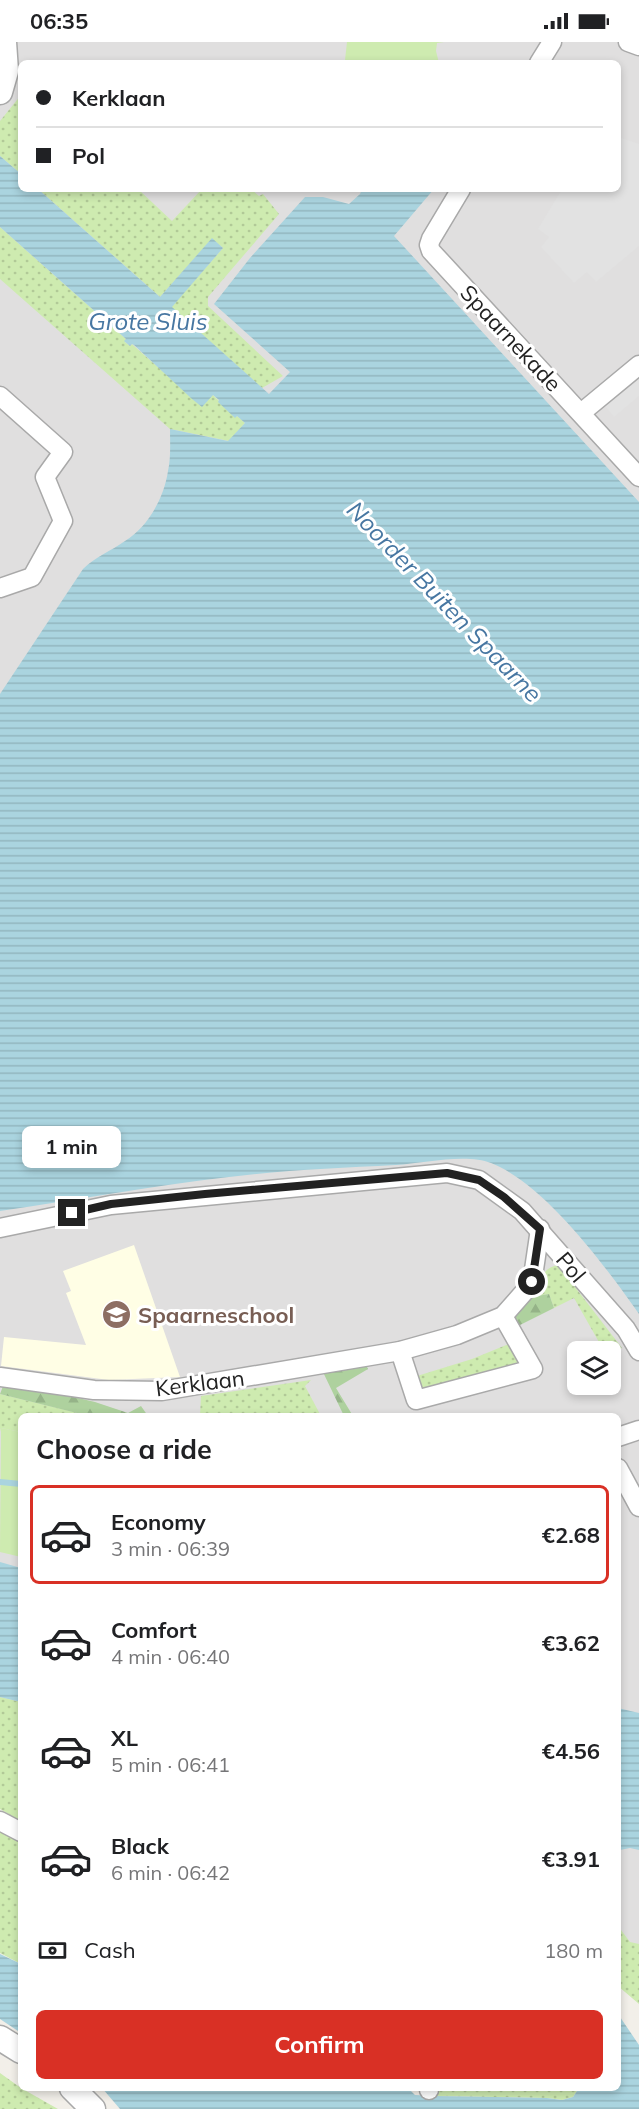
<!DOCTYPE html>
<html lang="en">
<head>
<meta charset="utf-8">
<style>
	:root { --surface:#fff; --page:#f6f6f6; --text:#202124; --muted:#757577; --line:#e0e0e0; --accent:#d93025 }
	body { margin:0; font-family:Mulish,sans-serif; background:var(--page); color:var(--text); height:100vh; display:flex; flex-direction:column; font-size:22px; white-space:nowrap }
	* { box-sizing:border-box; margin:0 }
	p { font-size:20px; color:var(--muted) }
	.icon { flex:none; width:33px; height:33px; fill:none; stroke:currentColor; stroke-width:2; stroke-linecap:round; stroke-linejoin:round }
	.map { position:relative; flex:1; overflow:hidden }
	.sheet { position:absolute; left:18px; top:1371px; width:603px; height:678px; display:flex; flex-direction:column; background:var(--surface); border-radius:9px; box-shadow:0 3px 9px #0003 }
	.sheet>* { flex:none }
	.hud { position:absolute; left:18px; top:18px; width:603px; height:132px; border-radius:9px; box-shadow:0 3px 9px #0003; display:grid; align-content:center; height:132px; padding:0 18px; background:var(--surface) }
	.controls { position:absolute; left:567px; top:1299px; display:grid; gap:12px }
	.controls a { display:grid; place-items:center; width:54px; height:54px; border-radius:9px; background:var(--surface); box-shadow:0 3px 9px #0003; font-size:30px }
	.end { position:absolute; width:27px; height:27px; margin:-14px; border:8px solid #222; background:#fff; box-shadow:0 0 0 3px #fff }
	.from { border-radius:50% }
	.bubble { position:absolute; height:42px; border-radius:9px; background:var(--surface); box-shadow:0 3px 9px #0003; font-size:20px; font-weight:700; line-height:42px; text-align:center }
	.hud b { display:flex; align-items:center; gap:21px; height:57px; font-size:22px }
	.hud b+b { border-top:2px solid var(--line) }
	.hud i { width:15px; height:15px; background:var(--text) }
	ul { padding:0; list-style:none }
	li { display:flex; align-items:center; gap:18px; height:99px; margin:0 12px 9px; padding:0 6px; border:3px solid transparent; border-radius:9px }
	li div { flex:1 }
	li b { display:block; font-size:22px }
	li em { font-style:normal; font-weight:700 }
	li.current { border-color:var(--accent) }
	li>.icon { width:54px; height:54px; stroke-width:1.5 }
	h2 { padding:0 18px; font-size:27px; line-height:72px }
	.pay { display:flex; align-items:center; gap:15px; height:66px; padding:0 18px; font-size:22px }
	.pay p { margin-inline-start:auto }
	.cta { display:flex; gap:12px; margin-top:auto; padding:12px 18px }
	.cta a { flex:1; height:69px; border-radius:9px; background:var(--accent); color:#fff; font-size:24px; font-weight:700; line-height:69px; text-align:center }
	.status { display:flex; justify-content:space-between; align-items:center; height:42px; padding:0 30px; background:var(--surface); direction:ltr }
	.status svg { height:16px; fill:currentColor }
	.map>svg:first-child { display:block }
</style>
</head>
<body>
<div class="status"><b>06:35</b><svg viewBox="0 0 49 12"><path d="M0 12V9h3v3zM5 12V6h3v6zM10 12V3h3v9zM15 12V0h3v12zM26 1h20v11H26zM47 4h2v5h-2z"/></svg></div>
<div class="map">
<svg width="639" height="2067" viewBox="0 0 639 2067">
	<defs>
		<pattern id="grass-dots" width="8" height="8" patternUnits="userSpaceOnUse" patternTransform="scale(1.5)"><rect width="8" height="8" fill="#ceebb0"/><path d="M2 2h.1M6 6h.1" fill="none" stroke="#b1c997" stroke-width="1.8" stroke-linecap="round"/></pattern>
		<pattern id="forest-firs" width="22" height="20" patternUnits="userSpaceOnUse" patternTransform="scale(1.5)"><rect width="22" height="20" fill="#aed19e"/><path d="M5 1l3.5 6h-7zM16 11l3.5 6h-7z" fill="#95b388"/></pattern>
		<pattern id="water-rules" width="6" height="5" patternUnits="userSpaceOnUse" patternTransform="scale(1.5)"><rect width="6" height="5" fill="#aad4df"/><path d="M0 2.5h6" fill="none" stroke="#92b6bf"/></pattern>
	</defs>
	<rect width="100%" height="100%" fill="#f2efe9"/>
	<!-- residential -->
	<path fill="#e0dfdf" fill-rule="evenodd" d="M0,0H639V1920L618,1913V1374H21V1720L0,1713ZM21,21H618V147H21ZM578,1310H610V1342H578Z"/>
	<!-- education -->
	<polygon fill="#fffee5" points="134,1203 180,1335 109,1338 1,1324 4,1295 86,1303 66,1251 71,1249 63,1229"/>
	<!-- grass -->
	<g fill="url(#grass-dots)">
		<polygon points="21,53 21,132 0,114 0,79"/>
		<polygon points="38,147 138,147 172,179 202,147 251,147 259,154 263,152 279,172 208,255 208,264 283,334 262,346 171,265 223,206 212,197 160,255"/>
		<polygon points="0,185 126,297 125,300 130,304 132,302 134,304 193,356 213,353 235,375 237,374 245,381 229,399 170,387 0,237"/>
		<path d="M558,1223L622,1306L611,1311L610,1310L604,1309L574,1256L554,1266L549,1252L531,1255C538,1242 542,1225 558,1223Z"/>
		<polygon points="511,1301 522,1323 422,1350 417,1334 472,1317"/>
		<polygon points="311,1338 305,1344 321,1374 200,1374 201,1354"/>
		<polygon points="0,1352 86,1373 86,1374 21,1374 21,1390 1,1386 0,1390"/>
		<polygon points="0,1655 21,1660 21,1779 0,1767"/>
		<polygon points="0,1784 21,1796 21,1922 0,1911"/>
		<polygon points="618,1884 630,1900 639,1902 639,1962 618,1944"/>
		<polygon points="0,2031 21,2046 58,2067 0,2067"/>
		<polygon points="434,2046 579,2046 573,2055 562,2058 547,2056 434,2054"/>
	</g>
	<!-- forest -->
	<g fill="url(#forest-firs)">
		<polygon points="549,1252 554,1266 514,1286 508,1277 531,1255"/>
		<polygon points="364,1319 368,1327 336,1346 353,1374 344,1374 322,1328"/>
		<polygon points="5,1339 95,1360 128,1371 141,1364 148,1374 89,1374 0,1352"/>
	</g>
	<!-- garden -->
	<g fill="#ceebb0">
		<polygon points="347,0 444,0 437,1 436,9 439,21 347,21 345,18"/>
		<polygon points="1,1386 21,1390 21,1515 0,1510"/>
	</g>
	<!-- parking -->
	<g fill="#e2e2e2">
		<polygon points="618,95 639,102 639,204 596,240 587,230 574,241 541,205 549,195 538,187 562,147 618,147"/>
		<polygon points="639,336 639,354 614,375 605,364"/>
	</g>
	<!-- water -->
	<g fill="url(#water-rules)">
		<path d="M0,114L21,132V147H38L160,255L212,196L223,206L172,265L269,352L290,330L214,262L250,216L305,155H323L349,162L360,152L362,147H389L390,149L392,147H434L394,194L639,460V1272C606,1225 545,1142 491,1121C467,1111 423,1121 396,1123C340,1126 285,1128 229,1135C152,1144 76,1158 0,1169V652L83,527C95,515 111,509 125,499C148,485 164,456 168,429C171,416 170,401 170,387L228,399L245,381L237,374L235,376L218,360L219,358L213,353L202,365L192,357L134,303L132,302L130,304L124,299L126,297L0,185Z"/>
		<polygon points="0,1520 21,1526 21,1660 0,1655"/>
		<polygon points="618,1666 639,1671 639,1808 630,1806 620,1808 618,1816"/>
		<polygon points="0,1912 21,1922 21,1991 0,1977"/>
		<polygon points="618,1972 639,2003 639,2067 120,2067 102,2046 408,2046 415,2053 434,2054 547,2056 562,2058 573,2055 579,2046 618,2046"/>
	</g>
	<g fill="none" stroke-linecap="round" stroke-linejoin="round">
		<!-- stream -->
		<polyline stroke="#aad4df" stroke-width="6" points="0,1440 21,1442"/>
		<defs>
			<g id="minor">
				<polyline points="628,0 639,4"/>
				<polyline points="539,21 552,0"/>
				<polyline points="461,147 431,197 429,203 431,209 639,435"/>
				<polyline points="0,354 63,410 45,435 63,479 32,535 0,546"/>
				<polyline points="581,371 639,323"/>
				<polyline points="0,1186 111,1163 447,1131 479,1138 522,1169 626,1287 639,1309"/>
				<polyline points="400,1309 416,1358 533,1327 503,1274"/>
				<polyline points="0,1335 94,1348 162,1349 400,1309 457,1293 503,1274 532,1241 540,1187"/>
				<polyline points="618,1395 639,1388"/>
				<polyline points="618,1426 639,1465"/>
				<polyline points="0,1779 21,1790"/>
				<polyline points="429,2048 429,2046"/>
			</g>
			<g id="tertiary">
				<polyline points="0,50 6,29 4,0"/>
				<polyline points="0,1996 21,2009"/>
				<polyline points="72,2046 93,2067"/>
			</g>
		</defs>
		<!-- minor casing -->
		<use href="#minor" stroke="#a9a9a9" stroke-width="21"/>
		<!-- tertiary casing -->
		<use href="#tertiary" stroke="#a9a9a9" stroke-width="27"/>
		<!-- minor -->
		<use href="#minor" stroke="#fff" stroke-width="18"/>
		<!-- tertiary -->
		<use href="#tertiary" stroke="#fff" stroke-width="24"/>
	</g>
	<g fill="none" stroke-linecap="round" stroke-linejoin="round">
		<!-- route -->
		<polyline stroke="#222" stroke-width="8" points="72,1171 111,1162 205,1152 447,1131 479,1138 504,1155 540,1187 532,1240"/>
	</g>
	<!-- icons -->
	<defs>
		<symbol id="school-disc" viewBox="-11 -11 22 22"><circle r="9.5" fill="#8d6e63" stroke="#fff"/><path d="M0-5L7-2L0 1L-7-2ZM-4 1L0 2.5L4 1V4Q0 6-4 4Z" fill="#fff"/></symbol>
	</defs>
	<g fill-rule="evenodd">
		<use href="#school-disc" x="100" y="1256" width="33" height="33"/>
	</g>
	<g text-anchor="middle" stroke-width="6" stroke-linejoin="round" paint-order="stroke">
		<!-- street labels -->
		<g font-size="22" fill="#222" stroke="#fff">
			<text transform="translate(511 296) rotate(47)" y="8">Spaarnekade</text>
			<text transform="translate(571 1225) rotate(50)" y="8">Pol</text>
			<text transform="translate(200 1341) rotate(-7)" y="8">Kerklaan</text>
		</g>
		<!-- education labels -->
		<g font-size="22" font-weight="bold" fill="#785e54" stroke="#fff" text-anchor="start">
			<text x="138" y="1281">Spaarneschool</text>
		</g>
		<!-- water labels -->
		<g font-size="24" font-style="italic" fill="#4777a2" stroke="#fff">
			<text x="148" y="288">Grote Sluis</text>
			<text transform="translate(444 560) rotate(46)" y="8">Noorder Buiten Spaarne</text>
		</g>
	</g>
</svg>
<div class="controls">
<a><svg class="icon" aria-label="layers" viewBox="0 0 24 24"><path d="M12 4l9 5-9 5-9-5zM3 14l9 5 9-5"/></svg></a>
</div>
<i class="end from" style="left:532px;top:1240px"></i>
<i class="end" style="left:72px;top:1171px"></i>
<div class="bubble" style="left:22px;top:1084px;width:99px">1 min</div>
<div class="hud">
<b><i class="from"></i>Kerklaan</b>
<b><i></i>Pol</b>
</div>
<section class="sheet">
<h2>Choose a ride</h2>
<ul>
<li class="current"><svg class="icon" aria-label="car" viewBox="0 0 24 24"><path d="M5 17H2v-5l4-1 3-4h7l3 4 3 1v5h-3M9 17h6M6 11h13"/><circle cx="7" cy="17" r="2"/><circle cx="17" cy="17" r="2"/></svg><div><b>Economy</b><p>3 min · 06:39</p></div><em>€2.68</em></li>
<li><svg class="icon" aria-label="car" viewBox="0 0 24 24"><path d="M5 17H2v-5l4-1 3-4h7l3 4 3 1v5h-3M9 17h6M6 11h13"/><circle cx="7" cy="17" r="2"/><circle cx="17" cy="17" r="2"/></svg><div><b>Comfort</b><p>4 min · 06:40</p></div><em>€3.62</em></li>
<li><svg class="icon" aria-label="car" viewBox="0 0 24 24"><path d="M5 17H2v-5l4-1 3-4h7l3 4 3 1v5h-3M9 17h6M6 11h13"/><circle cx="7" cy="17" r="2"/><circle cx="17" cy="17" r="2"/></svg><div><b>XL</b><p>5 min · 06:41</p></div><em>€4.56</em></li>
<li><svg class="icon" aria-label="car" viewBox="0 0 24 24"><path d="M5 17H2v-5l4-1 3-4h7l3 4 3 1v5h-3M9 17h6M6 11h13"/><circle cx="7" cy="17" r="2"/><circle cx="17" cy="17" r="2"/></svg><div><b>Black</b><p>6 min · 06:42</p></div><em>€3.91</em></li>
</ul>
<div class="pay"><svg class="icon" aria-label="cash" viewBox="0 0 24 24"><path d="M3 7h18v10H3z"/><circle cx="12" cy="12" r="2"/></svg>Cash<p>180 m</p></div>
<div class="cta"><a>Confirm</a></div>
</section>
</div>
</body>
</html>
